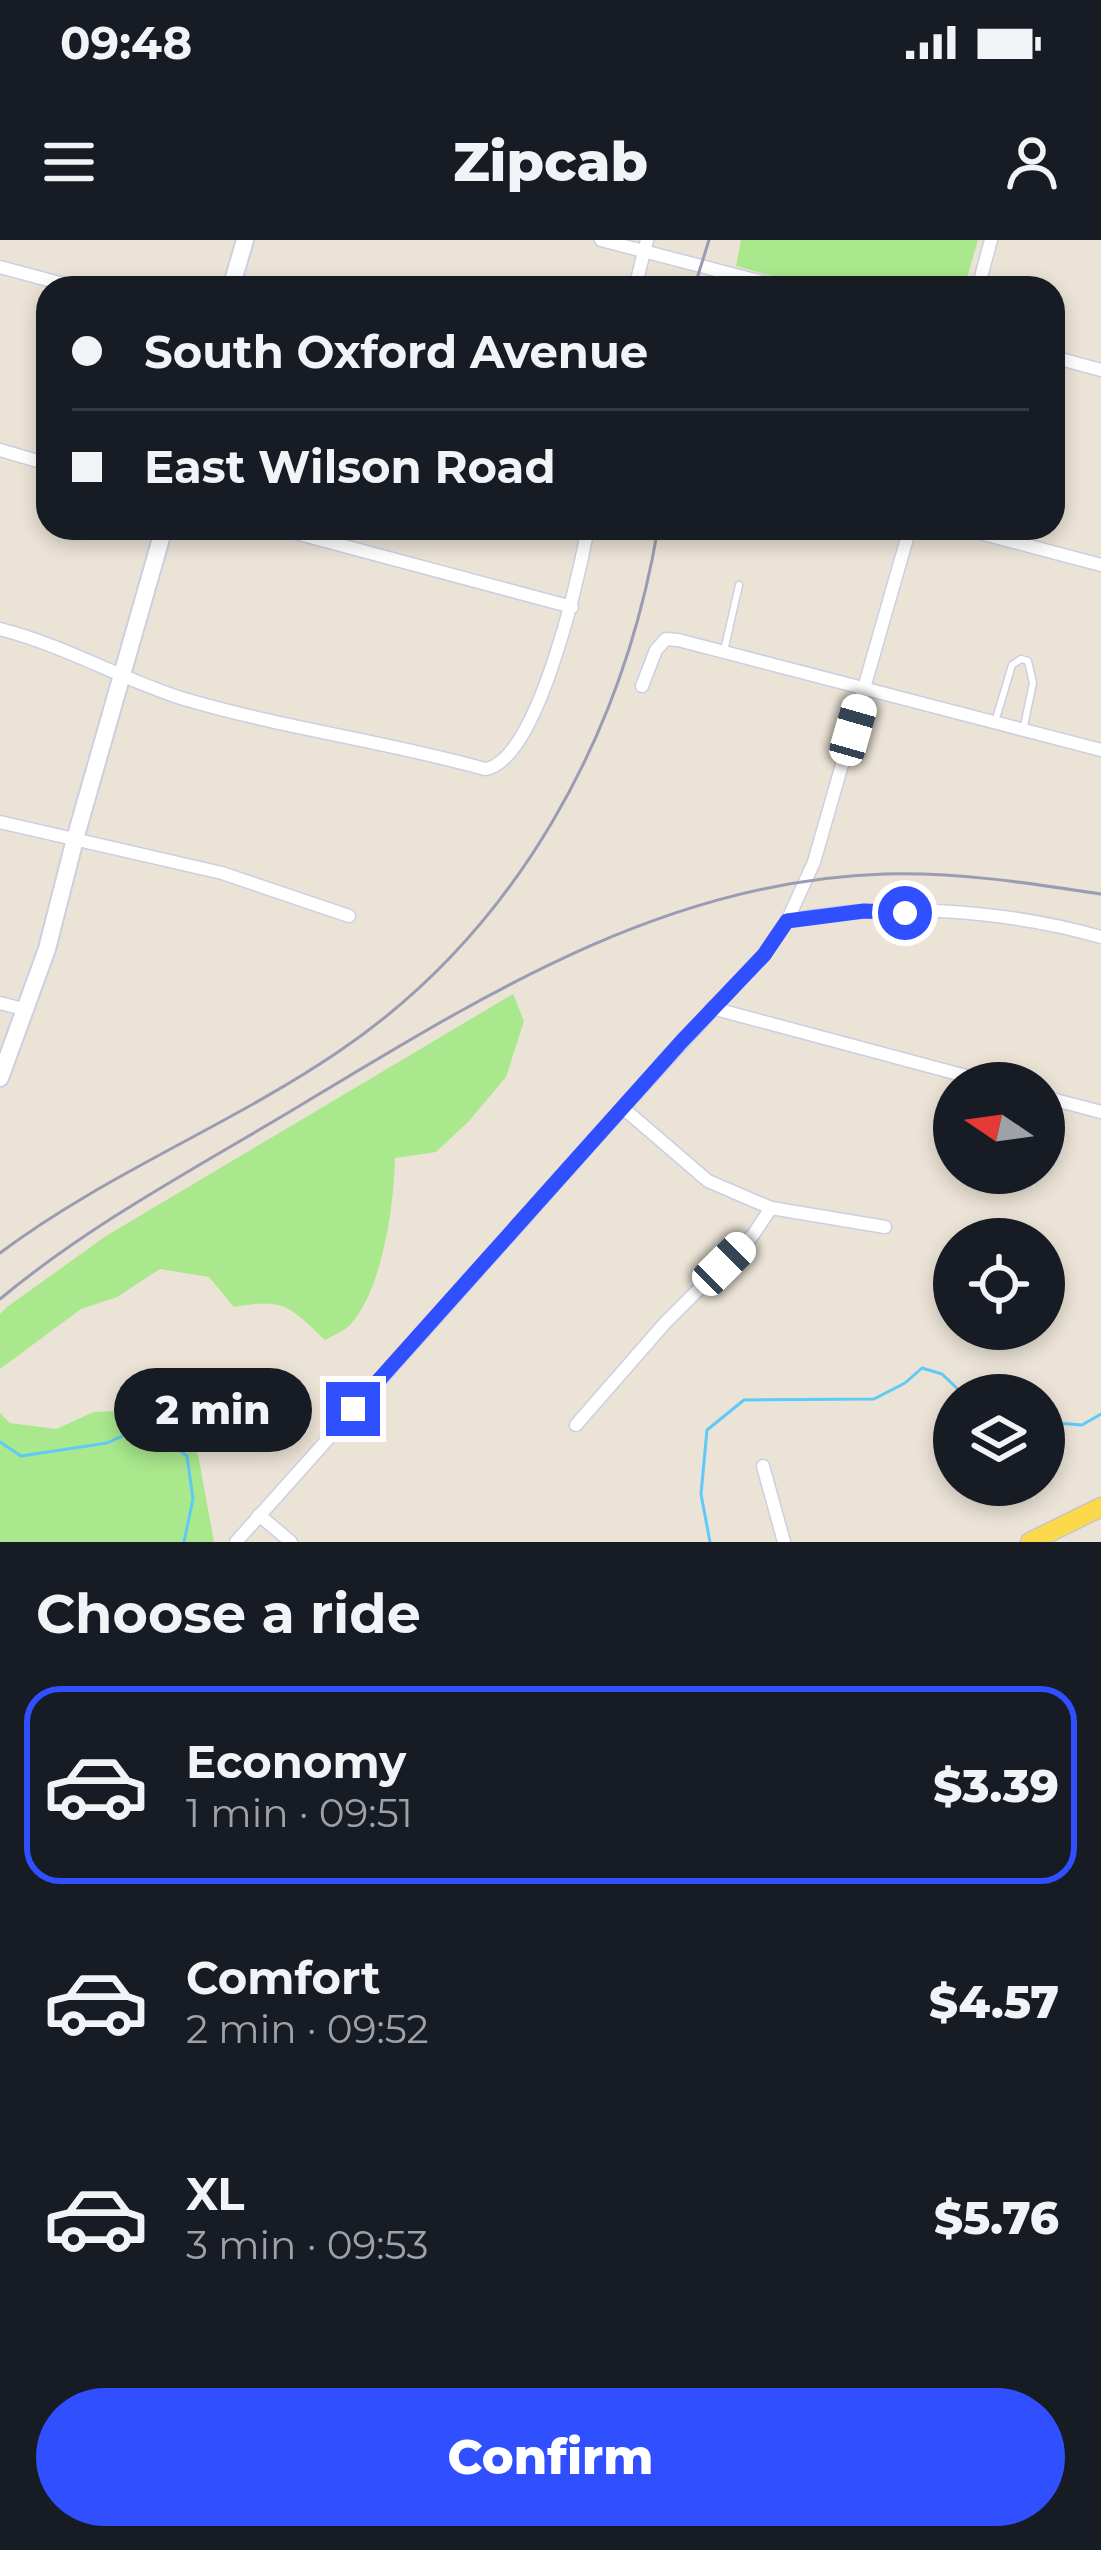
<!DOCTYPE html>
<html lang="en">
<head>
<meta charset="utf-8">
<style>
	:root { --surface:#171b24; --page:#20242c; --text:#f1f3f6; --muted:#9ea1a6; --line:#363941; --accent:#304fff }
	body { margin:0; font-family:Montserrat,sans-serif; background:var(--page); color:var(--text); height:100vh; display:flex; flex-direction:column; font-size:45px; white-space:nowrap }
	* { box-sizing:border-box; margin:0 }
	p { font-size:39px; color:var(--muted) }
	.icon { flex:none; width:66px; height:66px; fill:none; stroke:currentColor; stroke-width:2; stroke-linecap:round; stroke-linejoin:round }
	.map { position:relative; height:1302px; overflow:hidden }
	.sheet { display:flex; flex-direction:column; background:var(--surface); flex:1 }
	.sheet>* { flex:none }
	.top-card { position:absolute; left:36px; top:36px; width:1029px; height:264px; border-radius:36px; box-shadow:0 6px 18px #0003; display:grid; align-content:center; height:264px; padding:0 36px; background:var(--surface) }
	.needle { width:78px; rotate:283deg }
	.tools { position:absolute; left:933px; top:822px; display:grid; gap:24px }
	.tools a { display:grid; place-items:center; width:132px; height:132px; border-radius:50%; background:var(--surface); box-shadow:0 6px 18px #0003; font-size:60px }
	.end { position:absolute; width:54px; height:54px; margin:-27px; border:15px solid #304fff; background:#fff; box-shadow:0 0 0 6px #fff }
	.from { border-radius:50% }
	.bubble { position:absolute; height:84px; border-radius:42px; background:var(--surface); box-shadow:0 6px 18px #0003; font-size:39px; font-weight:800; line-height:84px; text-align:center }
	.car { position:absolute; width:36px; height:72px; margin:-36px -18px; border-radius:15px; box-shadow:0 0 9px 3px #0007; background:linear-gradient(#fff 24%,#345 0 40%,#fff 0 76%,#345 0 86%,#fff 0) }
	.top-card b { display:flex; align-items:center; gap:42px; height:114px; font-size:45px }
	.top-card b+b { border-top:3px solid var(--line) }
	.top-card i { width:30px; height:30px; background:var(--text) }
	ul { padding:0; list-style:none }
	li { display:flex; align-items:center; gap:36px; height:198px; margin:0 24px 18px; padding:0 12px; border:6px solid transparent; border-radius:36px }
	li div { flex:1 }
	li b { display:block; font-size:45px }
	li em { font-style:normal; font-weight:800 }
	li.current { border-color:var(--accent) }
	li>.icon { width:108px; height:108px; stroke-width:1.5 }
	h2 { padding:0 36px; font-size:54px; line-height:144px }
	.primary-button { display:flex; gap:24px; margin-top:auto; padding:24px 36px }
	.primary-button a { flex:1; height:138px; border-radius:72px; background:var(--accent); color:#fff; font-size:48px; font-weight:800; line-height:138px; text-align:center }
	.status { display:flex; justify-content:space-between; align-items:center; height:84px; padding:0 60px; background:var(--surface); direction:ltr }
	.status svg { height:33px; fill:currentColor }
	header { display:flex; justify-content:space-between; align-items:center; height:156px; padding:0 36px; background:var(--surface); font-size:54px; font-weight:800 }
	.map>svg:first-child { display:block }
</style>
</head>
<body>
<div class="status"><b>09:48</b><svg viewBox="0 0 49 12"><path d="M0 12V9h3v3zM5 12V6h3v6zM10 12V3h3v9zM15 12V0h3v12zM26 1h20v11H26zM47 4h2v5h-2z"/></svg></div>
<header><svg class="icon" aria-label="menu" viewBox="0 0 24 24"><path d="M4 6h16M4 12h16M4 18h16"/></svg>Zipcab<svg class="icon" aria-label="person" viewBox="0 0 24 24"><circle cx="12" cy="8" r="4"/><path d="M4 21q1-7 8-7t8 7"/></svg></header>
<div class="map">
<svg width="1101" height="1302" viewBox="0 0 1101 1302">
	<rect width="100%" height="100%" fill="#ebe3d6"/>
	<!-- green -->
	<g fill="#a9e88d">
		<polygon points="741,0 978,0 964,48 815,48 736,26"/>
		<path d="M513,754L524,781L506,837L469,881L436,912L395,918C394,964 383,1049 350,1085C344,1091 332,1096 325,1100C290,1066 283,1058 234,1067L209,1037L160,1029L117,1057L81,1069L0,1129V1074L7,1067L106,996Z"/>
		<polygon points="145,1170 178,1183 198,1215 214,1302 0,1302 0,1173 10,1183 56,1189 94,1172"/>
	</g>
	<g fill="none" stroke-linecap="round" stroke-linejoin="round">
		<!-- stream -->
		<g stroke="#5ecaf8" stroke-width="3">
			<polyline points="1044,1182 1082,1185 1101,1174"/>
			<polyline points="0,1202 21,1216 107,1203 138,1189 157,1193 187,1216 193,1259 184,1302"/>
			<polyline points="710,1302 701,1254 707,1190 744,1160 874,1159 905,1143 922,1128 942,1134 964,1155"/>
		</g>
		<defs>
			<g id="lane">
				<polyline points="724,411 739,345"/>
				<polyline points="995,482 1012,425 1021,419 1028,421 1033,443 1024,486"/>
			</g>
			<g id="street">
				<polyline points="601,0 785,48"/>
				<polyline points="0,27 78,48"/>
				<polyline points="635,48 647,0"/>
				<polyline points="978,48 991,0"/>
				<polyline points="1053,117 1101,130"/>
				<polyline points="0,210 48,224"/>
				<polyline points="277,288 572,367"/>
				<polyline points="961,288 1101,325"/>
				<path d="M0,389C63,405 119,438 181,458C281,488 385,501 485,529C538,522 579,335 588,288"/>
				<polyline points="642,446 656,410 666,399 678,400 1101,510"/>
				<polyline points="0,582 222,633 349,676"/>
				<path d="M787,681C884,661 1006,670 1101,697"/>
				<polyline points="0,763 27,770"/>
				<polyline points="712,768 992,843"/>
				<polyline points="1044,857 1101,872"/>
				<polyline points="623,868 708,941 771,968 885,987"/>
				<polyline points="576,1185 665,1083 753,995 771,968"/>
				<polyline points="763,1226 784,1302"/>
				<polyline points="259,1275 291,1302"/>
				<polyline points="236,1302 623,868 764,714 787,681 814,622 910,288"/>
			</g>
			<g id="secondary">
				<polyline points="231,48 245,0"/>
				<polyline points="0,838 47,709 75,599 164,288"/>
			</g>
			<polyline id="primary" points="1030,1302 1101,1267"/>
		</defs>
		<!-- lane casing -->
		<use href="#lane" stroke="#cccfe2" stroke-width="9"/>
		<!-- street casing -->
		<use href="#street" stroke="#cccfe2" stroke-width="15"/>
		<!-- secondary casing -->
		<use href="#secondary" stroke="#cccfe2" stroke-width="20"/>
		<!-- primary casing -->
		<use href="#primary" stroke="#c7c7c7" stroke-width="21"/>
		<!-- lane -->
		<use href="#lane" stroke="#fff" stroke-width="6"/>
		<!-- street -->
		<use href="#street" stroke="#fff" stroke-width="12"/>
		<!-- secondary -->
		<use href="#secondary" stroke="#fff" stroke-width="16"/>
		<!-- primary -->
		<use href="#primary" stroke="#fcd94b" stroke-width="18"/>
		<!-- rail -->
		<g stroke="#999cb3" stroke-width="3">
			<polyline points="694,48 709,0"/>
			<path d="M0,1013C105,934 229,886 338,812C516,692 623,496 658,288"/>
			<path d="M0,1059C89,985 192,930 291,871C476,760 661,641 884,634C957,632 1029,643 1101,654"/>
		</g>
	</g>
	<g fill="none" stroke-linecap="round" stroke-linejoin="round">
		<!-- route -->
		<polyline stroke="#304fff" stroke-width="15" points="353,1169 682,801 764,715 787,681 864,671 905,673"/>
	</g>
</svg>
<div class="tools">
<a><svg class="needle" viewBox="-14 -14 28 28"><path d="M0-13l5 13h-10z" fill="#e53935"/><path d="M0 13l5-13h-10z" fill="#9ea1a6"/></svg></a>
<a><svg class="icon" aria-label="locate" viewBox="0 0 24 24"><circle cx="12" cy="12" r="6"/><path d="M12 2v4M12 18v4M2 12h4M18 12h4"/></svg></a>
<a><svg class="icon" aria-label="layers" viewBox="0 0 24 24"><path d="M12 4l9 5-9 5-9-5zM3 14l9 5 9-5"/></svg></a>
</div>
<i class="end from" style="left:905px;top:673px"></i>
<i class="end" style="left:353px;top:1169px"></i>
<div class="bubble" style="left:114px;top:1128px;width:198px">2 min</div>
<i class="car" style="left:853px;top:490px;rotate:16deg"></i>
<i class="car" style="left:724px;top:1024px;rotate:45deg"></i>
<div class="top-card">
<b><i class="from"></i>South Oxford Avenue</b>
<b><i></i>East Wilson Road</b>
</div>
</div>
<section class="sheet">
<h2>Choose a ride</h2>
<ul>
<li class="current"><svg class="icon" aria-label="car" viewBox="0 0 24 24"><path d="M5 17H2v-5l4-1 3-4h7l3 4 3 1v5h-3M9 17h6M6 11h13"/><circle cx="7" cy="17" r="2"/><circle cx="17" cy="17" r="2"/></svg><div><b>Economy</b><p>1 min · 09:51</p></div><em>$3.39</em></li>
<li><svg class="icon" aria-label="car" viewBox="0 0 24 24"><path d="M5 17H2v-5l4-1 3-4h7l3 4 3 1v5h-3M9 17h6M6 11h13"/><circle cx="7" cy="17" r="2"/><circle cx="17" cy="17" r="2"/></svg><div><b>Comfort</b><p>2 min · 09:52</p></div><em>$4.57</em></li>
<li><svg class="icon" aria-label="car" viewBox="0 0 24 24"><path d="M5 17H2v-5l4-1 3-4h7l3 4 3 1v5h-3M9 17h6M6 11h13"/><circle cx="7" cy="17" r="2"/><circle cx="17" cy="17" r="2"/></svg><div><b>XL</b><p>3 min · 09:53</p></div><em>$5.76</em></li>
</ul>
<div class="primary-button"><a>Confirm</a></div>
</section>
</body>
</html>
